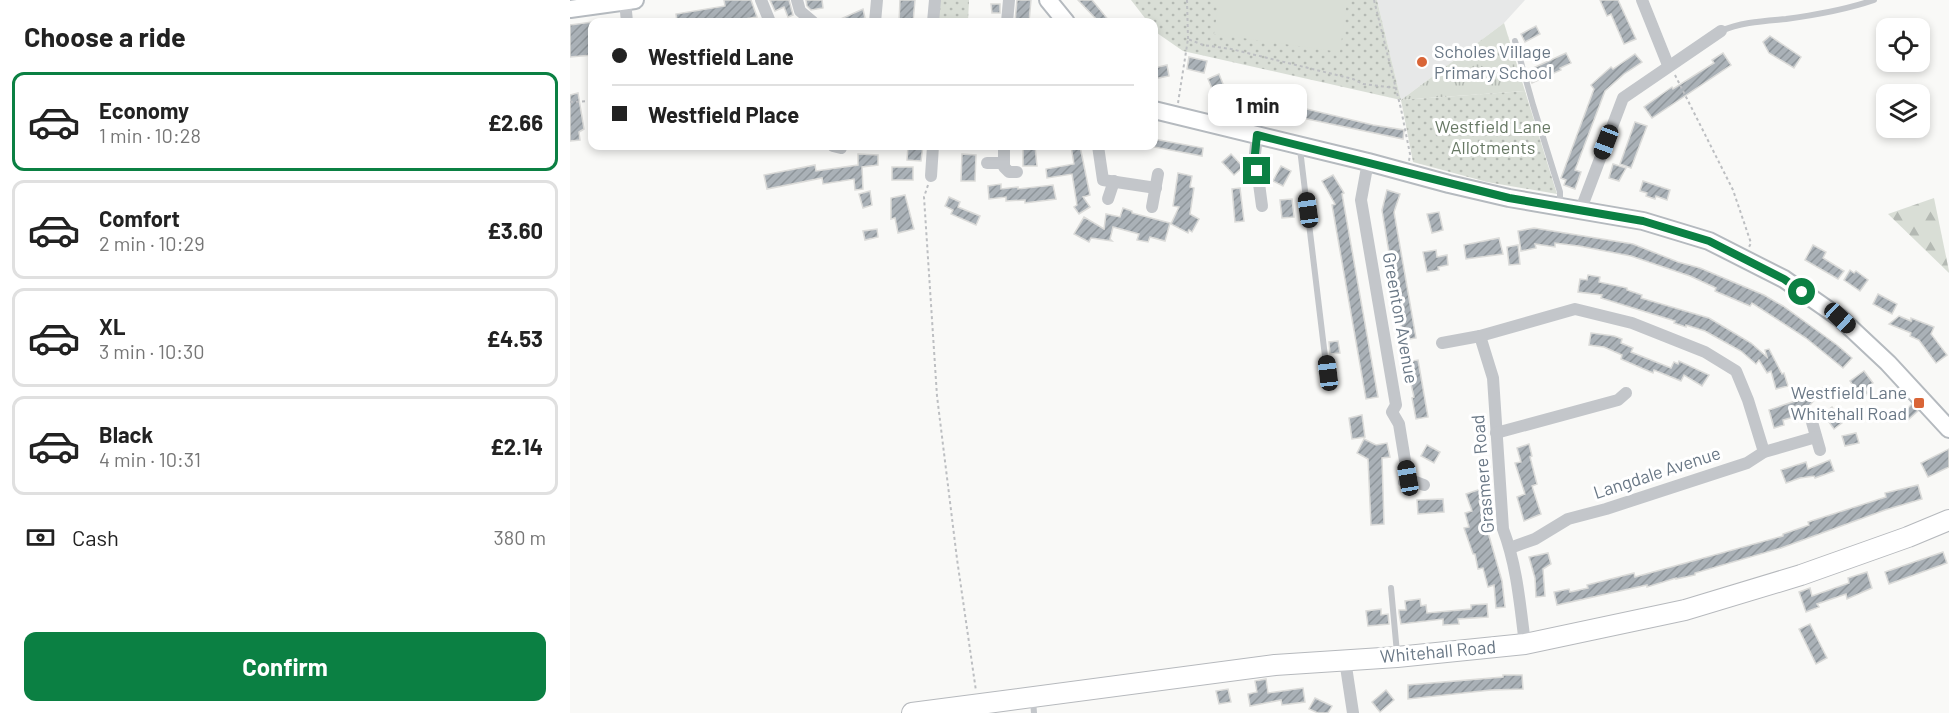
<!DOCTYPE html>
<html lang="en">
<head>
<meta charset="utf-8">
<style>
	:root { --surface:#fff; --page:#f6f6f6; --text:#222; --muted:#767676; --line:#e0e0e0; --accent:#0b8043 }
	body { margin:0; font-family:Barlow,sans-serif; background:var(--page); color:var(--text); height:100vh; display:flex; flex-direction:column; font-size:22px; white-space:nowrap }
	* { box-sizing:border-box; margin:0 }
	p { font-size:20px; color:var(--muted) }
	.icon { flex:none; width:33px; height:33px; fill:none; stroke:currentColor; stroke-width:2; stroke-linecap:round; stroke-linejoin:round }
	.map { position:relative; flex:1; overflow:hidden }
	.panel { display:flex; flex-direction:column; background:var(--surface); width:570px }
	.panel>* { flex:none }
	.hud { position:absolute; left:18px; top:18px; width:570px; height:132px; border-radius:12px; box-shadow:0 3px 9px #0003; display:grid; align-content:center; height:132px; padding:0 24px; background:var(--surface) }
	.buttons { position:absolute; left:1306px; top:18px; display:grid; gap:12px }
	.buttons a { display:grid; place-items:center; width:54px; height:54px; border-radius:12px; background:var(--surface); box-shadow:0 3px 9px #0003; font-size:30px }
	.end { position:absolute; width:27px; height:27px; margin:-14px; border:8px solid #0b8043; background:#fff; box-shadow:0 0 0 3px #fff }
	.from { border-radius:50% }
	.bubble { position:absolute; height:42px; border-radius:12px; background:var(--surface); box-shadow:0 3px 9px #0003; font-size:20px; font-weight:700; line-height:42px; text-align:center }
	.car { position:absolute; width:18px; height:36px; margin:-18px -9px; border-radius:8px; box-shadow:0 0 4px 2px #0007; background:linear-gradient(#222 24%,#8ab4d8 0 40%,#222 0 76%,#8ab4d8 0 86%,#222 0) }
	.hud b { display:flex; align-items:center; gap:21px; height:57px; font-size:22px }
	.hud b+b { border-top:2px solid var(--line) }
	.hud i { width:15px; height:15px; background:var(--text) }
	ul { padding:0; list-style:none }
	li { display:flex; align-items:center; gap:18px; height:99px; margin:0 12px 9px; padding:0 12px; border:3px solid var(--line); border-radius:12px }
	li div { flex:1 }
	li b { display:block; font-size:22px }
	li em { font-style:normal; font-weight:700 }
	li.current { border-color:var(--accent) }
	li>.icon { width:54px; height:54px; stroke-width:1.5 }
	h2 { padding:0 24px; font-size:27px; line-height:72px }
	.pay { display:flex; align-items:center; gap:15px; height:66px; padding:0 24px; font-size:22px }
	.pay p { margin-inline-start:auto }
	.action { display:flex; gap:12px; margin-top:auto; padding:12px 24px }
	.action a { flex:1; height:69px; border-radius:12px; background:var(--accent); color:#fff; font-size:24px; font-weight:700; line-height:69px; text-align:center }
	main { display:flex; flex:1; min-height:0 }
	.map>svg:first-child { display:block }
</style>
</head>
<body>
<main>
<section class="panel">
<h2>Choose a ride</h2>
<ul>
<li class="current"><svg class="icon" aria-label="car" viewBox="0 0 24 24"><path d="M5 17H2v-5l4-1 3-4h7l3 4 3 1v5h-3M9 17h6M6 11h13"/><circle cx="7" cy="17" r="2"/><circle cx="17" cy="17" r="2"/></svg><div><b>Economy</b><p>1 min · 10:28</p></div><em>£2.66</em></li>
<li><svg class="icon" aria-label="car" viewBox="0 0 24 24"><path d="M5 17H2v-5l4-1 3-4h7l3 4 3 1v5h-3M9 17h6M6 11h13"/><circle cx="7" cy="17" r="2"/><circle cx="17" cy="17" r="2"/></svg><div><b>Comfort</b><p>2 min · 10:29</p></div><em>£3.60</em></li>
<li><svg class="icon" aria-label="car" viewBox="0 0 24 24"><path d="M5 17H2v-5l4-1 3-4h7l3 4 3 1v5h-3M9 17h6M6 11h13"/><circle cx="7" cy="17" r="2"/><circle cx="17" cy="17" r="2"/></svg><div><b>XL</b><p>3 min · 10:30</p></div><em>£4.53</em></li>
<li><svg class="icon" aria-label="car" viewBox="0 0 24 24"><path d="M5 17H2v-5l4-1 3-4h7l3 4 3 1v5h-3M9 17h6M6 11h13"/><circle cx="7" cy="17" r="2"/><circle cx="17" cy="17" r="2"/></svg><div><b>Black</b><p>4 min · 10:31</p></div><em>£2.14</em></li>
</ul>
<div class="pay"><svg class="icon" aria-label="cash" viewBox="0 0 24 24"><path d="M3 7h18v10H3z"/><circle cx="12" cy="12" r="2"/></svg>Cash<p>380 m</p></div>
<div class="action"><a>Confirm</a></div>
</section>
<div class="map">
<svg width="1379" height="713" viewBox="0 0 1379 713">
	<defs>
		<pattern id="grass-tufts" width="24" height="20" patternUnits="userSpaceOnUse" patternTransform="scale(1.5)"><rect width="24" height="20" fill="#d9ded6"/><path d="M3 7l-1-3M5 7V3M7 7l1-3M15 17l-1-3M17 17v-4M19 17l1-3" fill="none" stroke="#b4b9b3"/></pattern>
		<pattern id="forest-firs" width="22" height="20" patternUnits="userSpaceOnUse" patternTransform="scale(1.5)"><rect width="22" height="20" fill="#d9ded6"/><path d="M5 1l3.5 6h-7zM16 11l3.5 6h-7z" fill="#b4b9b3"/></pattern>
		<pattern id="park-dots" width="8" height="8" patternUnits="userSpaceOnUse" patternTransform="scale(1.5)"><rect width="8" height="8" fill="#d9ded6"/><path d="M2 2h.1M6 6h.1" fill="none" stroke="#b4b9b3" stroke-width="1.8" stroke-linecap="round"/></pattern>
		<pattern id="building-hatch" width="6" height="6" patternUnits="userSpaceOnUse" patternTransform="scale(1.5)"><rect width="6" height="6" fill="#aab1b7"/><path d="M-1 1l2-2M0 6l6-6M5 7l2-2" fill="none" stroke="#8e959a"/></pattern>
	</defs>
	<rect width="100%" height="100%" fill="#f9f9f7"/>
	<!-- built -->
	<polygon fill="#e7e8e8" points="807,0 955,0 934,23 831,100"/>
	<!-- grass -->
	<polygon fill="url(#grass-tufts)" points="934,23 955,91 831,100"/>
	<!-- forest -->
	<polygon fill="url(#forest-firs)" points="1364,198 1379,271 1379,273 1318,214"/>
	<!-- park -->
	<g fill="url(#park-dots)">
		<polygon points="369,0 399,0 398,22 368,22"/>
		<polygon points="561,0 807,0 831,100 955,91 987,194 917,182 843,162 831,100 613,51 587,33 584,29 584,22 578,22"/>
	</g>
	<!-- pitch -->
	<polygon fill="#d9ded6" points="649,0 777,0 770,52 644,34"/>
	<!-- building -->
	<g fill="url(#building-hatch)" stroke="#dbdbd9" stroke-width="1.5">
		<polygon points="154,0 181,0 187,17 157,22 157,20 137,22 107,22 106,14 155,6"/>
		<polygon points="200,0 219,0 223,15 218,17 214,7 205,11"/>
		<polygon points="236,0 252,0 253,8 241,10 237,6"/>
		<polygon points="330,0 345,0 343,22 329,22"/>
		<polygon points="447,0 461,0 459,22 445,22"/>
		<polygon points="508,0 522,0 540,22 529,22"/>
		<polygon points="1030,0 1048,0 1066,39 1054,44 1041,14 1037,16"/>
		<polygon points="421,4 430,4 430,13 422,13"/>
		<polygon points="293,9 295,18 279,22 264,22"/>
		<polygon points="22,22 22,55 0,57 0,25"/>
		<polygon points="966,26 970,34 955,42 951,34"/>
		<polygon points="1200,36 1231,57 1224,68 1199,53 1193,42"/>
		<polygon points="996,53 1001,63 990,68 991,70 962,83 959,70"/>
		<polygon points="1153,53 1161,65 1082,118 1074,107 1102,87 1103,89 1144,63 1142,60"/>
		<polygon points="1065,54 1072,62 1054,74 1035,91 1005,170 1011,172 1005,189 994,185 996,180 991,178 1024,89 1021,85 1041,67 1043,69"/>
		<polygon points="619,57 637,61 634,73 617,69"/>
		<polygon points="597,65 599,76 584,79 584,68"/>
		<polygon points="649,74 657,94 646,98 638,79"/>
		<polygon points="8,93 14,129 9,132 10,140 0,141 0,95"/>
		<polygon points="672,95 701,101 702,95 713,97 713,99 724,102 724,106 803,125 834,130 833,139 670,105"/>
		<polygon points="1065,122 1077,126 1061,168 1050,164"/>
		<polygon points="584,139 633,148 632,156 584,147"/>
		<polygon points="338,146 353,146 351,161 337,160"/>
		<polygon points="453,146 465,146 467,166 453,166"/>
		<polygon points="501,146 510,146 520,195 513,197 520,207 509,214 504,207 507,205 502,174 477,178 476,169 504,164"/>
		<polygon points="288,154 308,155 308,165 292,167 293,189 285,190 284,179 253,184 252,178 197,189 194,175 245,165 246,171 288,165"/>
		<polygon points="392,154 406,155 405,181 391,181"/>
		<polygon points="661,154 673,167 664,175 652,162"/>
		<polygon points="1043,164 1056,168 1049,181 1039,178"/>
		<polygon points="711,166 721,171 713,186 703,181"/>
		<rect x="322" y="167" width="21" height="13"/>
		<polygon points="608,173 622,176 620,187 624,188 620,214 629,219 622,232 619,230 618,233 601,224 609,207 603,206"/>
		<polygon points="763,175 774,193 772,194 808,397 796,399 762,205 765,204 752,181"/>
		<polygon points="1073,181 1100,190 1097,200 1086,196 1085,199 1076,196 1077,193 1070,191"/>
		<polygon points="431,184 431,189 448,187 448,189 483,185 486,199 455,203 455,200 436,201 436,197 419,199 418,186"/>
		<polygon points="670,188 674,221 665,222 662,189"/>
		<polygon points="817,190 830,194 824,212 846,338 834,340 820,271 822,271 812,210"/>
		<polygon points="300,191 302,205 293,208 289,194"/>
		<polygon points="335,195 344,229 328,233 325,218 321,219 321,198"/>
		<polygon points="379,197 390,202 388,207 410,216 406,225 381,214 383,210 375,206"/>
		<polygon points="722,199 724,217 712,218 710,200"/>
		<polygon points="553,208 562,211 562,213 600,223 595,241 580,237 578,242 567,240 569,234 543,227 540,239 542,241 521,238 519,242 504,234 514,217 534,229 536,214 550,217"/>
		<polygon points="869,212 873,230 862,233 857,214"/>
		<polygon points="964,228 1063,244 1108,262 1130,268 1194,295 1213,306 1267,345 1282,358 1273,368 1236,338 1182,303 1180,306 1145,291 1146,288 1120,276 1061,256 1009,246 985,243 985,247 965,244 966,248 951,251 948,231"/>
		<polygon points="307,229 308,237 295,240 293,231"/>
		<polygon points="929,238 933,254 896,259 894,245"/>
		<polygon points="948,245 950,264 939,265 937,247"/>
		<polygon points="1243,245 1256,252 1253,258 1274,271 1268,279 1235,260"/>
		<polygon points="866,250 867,257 877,255 878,265 868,267 869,270 857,272 853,252"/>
		<polygon points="1280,270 1284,273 1286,271 1298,280 1290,291 1274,280"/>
		<polygon points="1018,275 1030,277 1029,282 1057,288 1057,290 1072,295 1071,298 1139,318 1181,343 1197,357 1195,350 1199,349 1212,374 1214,373 1218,386 1206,389 1201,371 1197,373 1189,360 1186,364 1171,351 1135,331 1116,325 1116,327 1104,323 1105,321 1031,298 1032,295 1008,292 1010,279 1017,280"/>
		<polygon points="1308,294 1327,304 1322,314 1303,304"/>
		<polygon points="1329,316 1341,321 1341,318 1364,327 1361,334 1377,355 1366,363 1349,340 1340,336 1341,333 1319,324"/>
		<polygon points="1021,333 1044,336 1052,339 1051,343 1063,348 1061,352 1101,368 1104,362 1108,364 1109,361 1139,375 1132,386 1114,375 1111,381 1084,370 1083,373 1051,359 1052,355 1034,347 1019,345"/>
		<polygon points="768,341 770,353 760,354 759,342"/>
		<polygon points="848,360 858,417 846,419 842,398 844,397 836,362"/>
		<polygon points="1294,371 1303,383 1296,389 1299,393 1292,398 1280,381"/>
		<polygon points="1256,387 1239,406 1225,410 1227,416 1213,420 1214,425 1204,428 1199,410 1228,400 1227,395"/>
		<polygon points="1342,404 1348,411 1338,420 1332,414"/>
		<polygon points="1262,407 1273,422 1264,429 1253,414"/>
		<polygon points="792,415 795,437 782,439 779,418"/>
		<polygon points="1286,433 1289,443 1275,446 1272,436"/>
		<polygon points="794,439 806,445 817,443 820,457 812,458 814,524 801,525 798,459 787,453"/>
		<polygon points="959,444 962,456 960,457 967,484 962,486 971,514 954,521 947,497 955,494 945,463 951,462 947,448"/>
		<polygon points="857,445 870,452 864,463 851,456"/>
		<polygon points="1379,449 1379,467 1358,477 1351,463"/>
		<polygon points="1260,460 1264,471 1245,478 1244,476 1230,478 1216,483 1211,470 1236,462 1238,469"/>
		<polygon points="1348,485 1352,499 1315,510 1211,548 1125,573 1125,575 1106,579 1106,578 1077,587 1077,585 987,605 984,592 999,589 1000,592 1018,588 1017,585 1064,573 1065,577 1213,536 1213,534 1239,525 1238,522 1316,497 1315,493"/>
		<polygon points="911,489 914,499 909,501 932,581 935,607 926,608 924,585 918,587 913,568 908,569 905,554 903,554 894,528 899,527 895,513 902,511 896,494"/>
		<polygon points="873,499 874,512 848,514 847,500"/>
		<polygon points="1373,552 1377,563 1319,584 1315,572"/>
		<polygon points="978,553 981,564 973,569 975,596 966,597 965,578 959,557"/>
		<polygon points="1297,572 1302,588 1277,599 1276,594 1247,604 1249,607 1236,612 1229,592 1240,588 1242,596 1279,583 1278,578"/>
		<polygon points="850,599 851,606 856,605 857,613 901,609 901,605 917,604 918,617 888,619 889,624 873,625 873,619 831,624 829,613 829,610 836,610 835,601"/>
		<polygon points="811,609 811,615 818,614 819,624 798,626 796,611"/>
		<polygon points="1240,624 1257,658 1246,664 1229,629"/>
		<polygon points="933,675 952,675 953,689 921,690 838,699 838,685 933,677"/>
		<polygon points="696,679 698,693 733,688 735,702 712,705 711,700 680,706 678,694 687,692 685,681"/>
		<polygon points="658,689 661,702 649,704 646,691"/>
		<polygon points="816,690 824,700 810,712 802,702"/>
		<polygon points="745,698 762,706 758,713 748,713 739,709"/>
	</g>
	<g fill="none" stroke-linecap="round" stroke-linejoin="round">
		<defs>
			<g id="secondary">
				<polyline points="478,0 496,22"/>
				<polyline points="0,9 65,0"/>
				<polyline points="584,110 798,162 879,184 939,198 1073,221 1139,241 1214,279 1270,318 1318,363 1379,429"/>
			</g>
			<polyline id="trunk" points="342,713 705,665 827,657 955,644 1115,610 1231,575 1338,537 1379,520"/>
		</defs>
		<!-- secondary casing -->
		<use href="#secondary" stroke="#b5babf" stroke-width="20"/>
		<!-- trunk casing -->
		<use href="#trunk" stroke="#b6b9bd" stroke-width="22"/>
		<!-- path -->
		<g stroke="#bdbfc2" stroke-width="2" stroke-dasharray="3 3" stroke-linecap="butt">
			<polyline points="617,0 618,39"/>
			<polyline points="804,0 831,109 840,154 839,161"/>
			<polyline points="1105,75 1163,190 1181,243 1179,247"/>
			<polyline points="0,102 22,101"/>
			<polyline points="608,103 618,39 633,45 661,49 783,79 793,84 826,88"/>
			<polyline points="358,185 354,197 367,396 387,559 406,691"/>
		</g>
		<!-- service -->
		<g stroke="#c3c6ca" stroke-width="6">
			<path d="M1151,31C1171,22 1194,21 1216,19C1246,15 1275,10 1304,0"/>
			<polyline points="945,41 963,105 990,192 990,205"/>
			<polyline points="730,149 757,373 756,382"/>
			<polyline points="821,588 827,653"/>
			<polyline points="463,700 464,713"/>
		</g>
		<!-- minor -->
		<g stroke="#c3c6ca" stroke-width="12">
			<polyline points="191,0 200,22"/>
			<polyline points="227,0 230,11 243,22"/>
			<polyline points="1072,0 1098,65"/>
			<polyline points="55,1 57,22"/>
			<polyline points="305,22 307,0"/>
			<polyline points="363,22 365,0"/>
			<polyline points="437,22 439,0"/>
			<polyline points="687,135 685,154 692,206"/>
			<polyline points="263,146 271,148"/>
			<polyline points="434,146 434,167 439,172 447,172"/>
			<polyline points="528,146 533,180 586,188"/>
			<polyline points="798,162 791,200 826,405 822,412 829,424 838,479"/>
			<polyline points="417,163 434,163"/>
			<polyline points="361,176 363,146"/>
			<polyline points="538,199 544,181"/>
			<polyline points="582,207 588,174"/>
			<polyline points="1011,209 1053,98 1151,31"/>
			<path d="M910,336L923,378L933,529C947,566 950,605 955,644"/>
			<polyline points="872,343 910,336 1005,309 1062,323 1135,352 1166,371 1178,400 1194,452"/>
			<polyline points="1242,422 1250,450"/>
			<polyline points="926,433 1048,400 1056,393"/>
			<polyline points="834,482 838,479 854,485"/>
			<polyline points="940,548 965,539 998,519 1036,509 1177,463 1194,452 1246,437"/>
			<polyline points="775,660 783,713"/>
		</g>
		<!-- secondary -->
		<use href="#secondary" stroke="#fff" stroke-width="16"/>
		<!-- trunk -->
		<use href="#trunk" stroke="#fff" stroke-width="20"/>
	</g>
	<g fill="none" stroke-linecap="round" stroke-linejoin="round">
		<!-- route -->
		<polyline stroke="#0b8043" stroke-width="8" points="687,171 685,154 687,135 939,198 1073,221 1139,241 1214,279 1232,292"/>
	</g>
	<!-- markers -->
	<g fill="#d96537" stroke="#fff" stroke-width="2">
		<circle cx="852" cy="62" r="6"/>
		<rect x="1343" y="397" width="12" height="12" rx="3"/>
	</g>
	<g text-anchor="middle" stroke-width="6" stroke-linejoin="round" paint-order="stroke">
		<!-- poi labels -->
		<g font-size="18" fill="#6a7886" stroke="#fff" text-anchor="start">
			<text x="864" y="58">Scholes Village<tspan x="864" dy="21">Primary School</tspan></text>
			<text x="1337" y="399" text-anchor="end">Westfield Lane<tspan x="1337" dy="21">Whitehall Road</tspan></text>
		</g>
		<!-- park labels -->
		<g font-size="18" fill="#677864" stroke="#fff">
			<text x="923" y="133">Westfield Lane<tspan x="923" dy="21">Allotments</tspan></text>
		</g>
		<!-- street labels -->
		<g font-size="18" fill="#6a7886" stroke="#fff">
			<text transform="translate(830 318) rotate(80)" y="6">Greenton Avenue</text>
			<text transform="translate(1087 473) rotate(-18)" y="6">Langdale Avenue</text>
			<text transform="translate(913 474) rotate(-95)" y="6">Grasmere Road</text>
			<text transform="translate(868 652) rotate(-5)" y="6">Whitehall Road</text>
		</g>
	</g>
</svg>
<div class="buttons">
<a><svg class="icon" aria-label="locate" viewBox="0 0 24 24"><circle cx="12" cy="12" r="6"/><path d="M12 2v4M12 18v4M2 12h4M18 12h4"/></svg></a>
<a><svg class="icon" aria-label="layers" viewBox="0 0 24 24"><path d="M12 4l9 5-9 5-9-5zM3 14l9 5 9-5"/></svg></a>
</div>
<i class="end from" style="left:1232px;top:292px"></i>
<i class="end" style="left:687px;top:171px"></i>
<div class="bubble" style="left:638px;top:84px;width:99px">1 min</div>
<i class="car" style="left:1036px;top:142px;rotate:201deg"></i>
<i class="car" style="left:738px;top:210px;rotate:352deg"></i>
<i class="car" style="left:1270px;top:318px;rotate:133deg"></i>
<i class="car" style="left:758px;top:373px;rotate:353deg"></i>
<i class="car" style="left:838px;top:478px;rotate:350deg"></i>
<div class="hud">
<b><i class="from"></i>Westfield Lane</b>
<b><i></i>Westfield Place</b>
</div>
</div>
</main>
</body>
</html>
